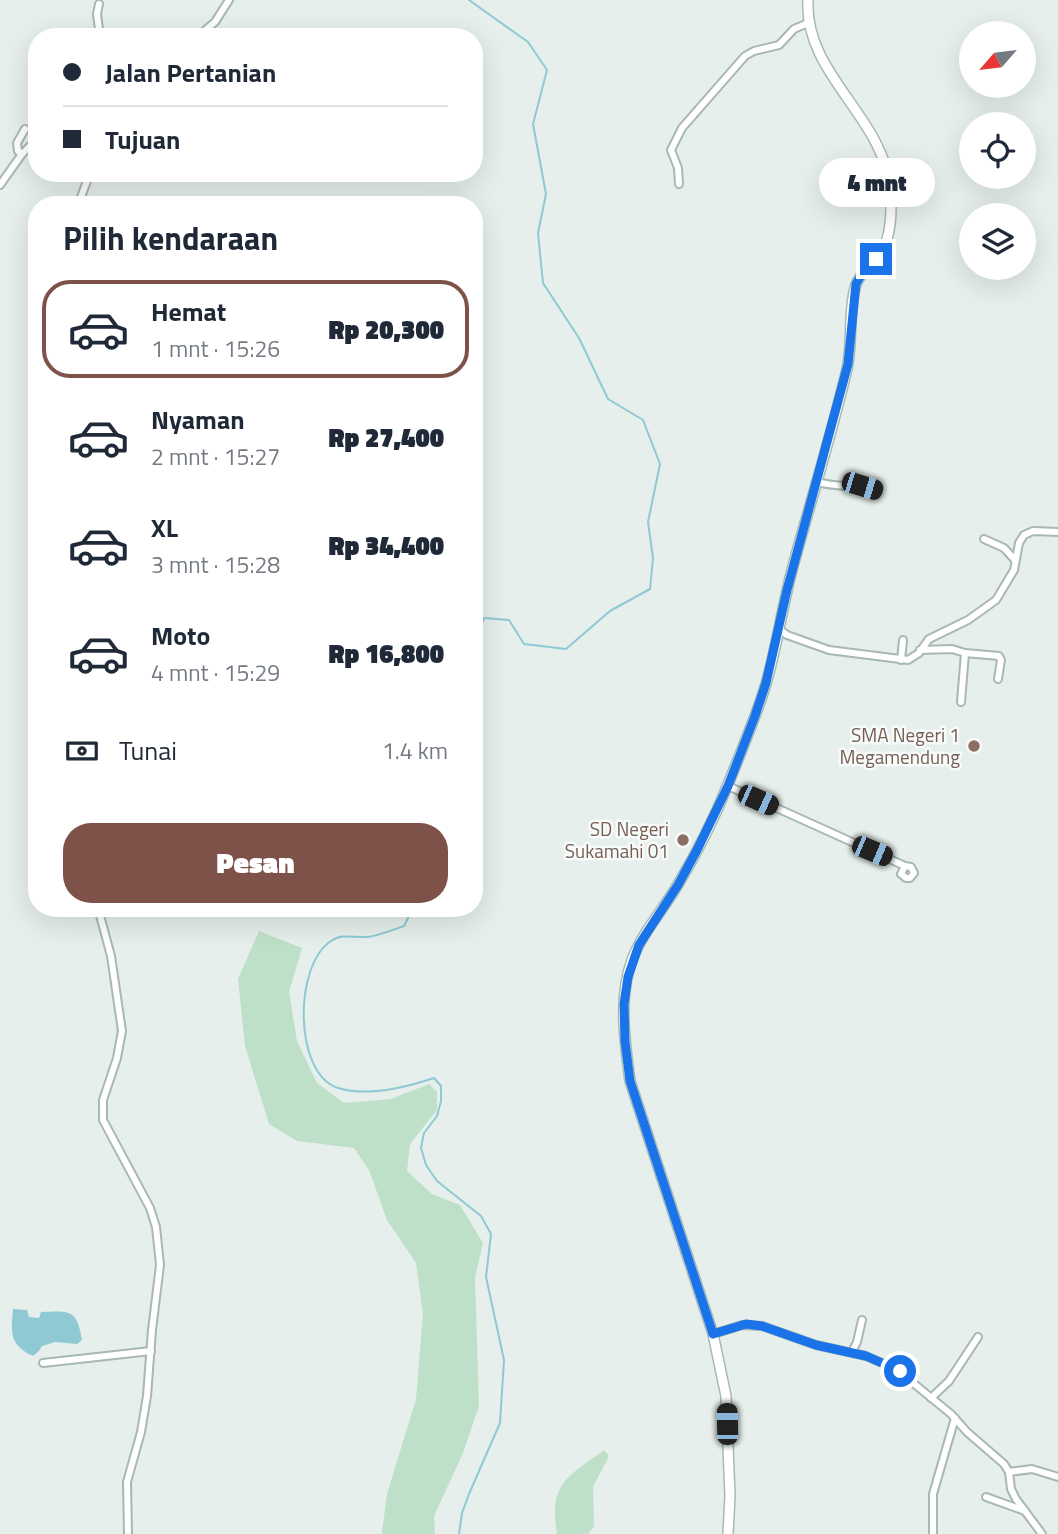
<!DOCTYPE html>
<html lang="id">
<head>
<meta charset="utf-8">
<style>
	:root { --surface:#fff; --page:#f6f6f7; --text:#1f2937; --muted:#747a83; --line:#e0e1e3; --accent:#7f5249 }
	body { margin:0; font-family:"Titillium Web",sans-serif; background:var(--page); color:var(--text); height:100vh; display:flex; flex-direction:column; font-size:26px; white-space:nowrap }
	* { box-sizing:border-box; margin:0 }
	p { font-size:23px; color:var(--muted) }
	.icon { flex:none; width:38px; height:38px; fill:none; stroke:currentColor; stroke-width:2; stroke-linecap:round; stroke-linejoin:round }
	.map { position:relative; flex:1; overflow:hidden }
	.details { position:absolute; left:28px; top:196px; width:455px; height:721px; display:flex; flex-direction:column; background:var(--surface); border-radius:28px; box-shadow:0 7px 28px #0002 }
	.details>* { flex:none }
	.banner { position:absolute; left:28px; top:28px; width:455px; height:154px; border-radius:28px; box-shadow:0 7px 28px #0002; display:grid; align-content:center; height:154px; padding:0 35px; background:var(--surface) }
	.needle { width:46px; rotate:242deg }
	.controls { position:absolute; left:959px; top:21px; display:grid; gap:14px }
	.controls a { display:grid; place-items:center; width:77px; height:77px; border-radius:50%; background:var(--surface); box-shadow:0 7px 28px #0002; font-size:35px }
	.end { position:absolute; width:32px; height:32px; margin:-16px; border:9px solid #1a73e8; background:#fff; box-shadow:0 0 0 4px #fff }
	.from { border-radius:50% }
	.bubble { position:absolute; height:49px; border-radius:24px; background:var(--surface); box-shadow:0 7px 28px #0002; font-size:23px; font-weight:800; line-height:49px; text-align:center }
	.car { position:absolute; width:21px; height:42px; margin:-21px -10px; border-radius:9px; box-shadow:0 0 5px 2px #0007; background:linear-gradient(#222 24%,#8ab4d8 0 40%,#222 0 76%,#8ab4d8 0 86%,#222 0) }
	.banner b { display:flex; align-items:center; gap:24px; height:66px; font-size:26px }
	.banner b+b { border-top:2px solid var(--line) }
	.banner i { width:18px; height:18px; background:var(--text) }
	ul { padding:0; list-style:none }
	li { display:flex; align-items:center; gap:21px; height:98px; margin:0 14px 10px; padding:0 21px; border:4px solid transparent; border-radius:28px }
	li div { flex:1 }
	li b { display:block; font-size:26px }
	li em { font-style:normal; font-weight:800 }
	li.selected { border-color:var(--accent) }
	li>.icon { width:63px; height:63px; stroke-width:1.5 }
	h2 { padding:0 35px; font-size:32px; line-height:84px }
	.pay { display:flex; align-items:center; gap:18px; height:77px; padding:0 35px; font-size:26px }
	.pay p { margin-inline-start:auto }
	.button { display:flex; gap:14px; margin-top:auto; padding:14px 35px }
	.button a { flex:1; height:80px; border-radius:28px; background:var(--accent); color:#fff; font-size:28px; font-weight:800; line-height:80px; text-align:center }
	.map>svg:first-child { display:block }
</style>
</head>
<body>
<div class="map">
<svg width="1058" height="1534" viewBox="0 0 1058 1534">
	<rect width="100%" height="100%" fill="#e6efeb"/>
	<!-- green -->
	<g fill="#bfe0c8">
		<polygon points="259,931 302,948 289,992 297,1041 317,1083 344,1103 391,1099 429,1084 437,1092 437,1110 410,1144 407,1171 432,1194 460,1205 483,1243 475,1278 479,1406 463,1453 434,1516 435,1534 383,1534 382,1532 387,1494 416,1399 423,1314 416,1263 387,1220 369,1170 354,1148 297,1141 269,1124 245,1046 238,979"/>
		<path d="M604,1450L609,1456L593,1487L594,1526L588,1534H557C549,1483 566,1478 604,1450Z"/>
	</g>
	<!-- water -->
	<path fill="#8ec9d4" d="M13,1309L27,1310L29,1317L39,1318L41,1312C69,1311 77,1308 82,1340L77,1344L55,1342L42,1346L39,1351L33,1356C9,1345 11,1332 13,1309Z"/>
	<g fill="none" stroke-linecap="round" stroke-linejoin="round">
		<!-- stream -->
		<g stroke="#8ec9d4" stroke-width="2">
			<polyline points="469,0 528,42 547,70 533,124 546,194 538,233 543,283 579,338 608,399 643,420 660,464 648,522 653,558 650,589 610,611 566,649 524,644 509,620 484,618 474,646"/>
			<path d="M408,908V918L404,926C393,930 380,935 368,937C355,938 342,933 331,941C294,965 293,1073 338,1088C367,1097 407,1087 434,1078L441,1086V1101L437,1116L424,1133L421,1148L426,1165L437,1181L481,1216L491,1234L486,1277L504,1360L500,1423L469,1494L462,1513L459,1534"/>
		</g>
		<defs>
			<g id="street">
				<polyline points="99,4 97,14 100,37"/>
				<polyline points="202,34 225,37"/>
				<polyline points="197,37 215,22 229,0"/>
				<polyline points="22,154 18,151 17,143 25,129"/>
				<polyline points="679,184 678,168 671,150 682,128 745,56 754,51 779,45 794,29 808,23"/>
				<polyline points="0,185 22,154 37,139"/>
				<polyline points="78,205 90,173"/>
				<polyline points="36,213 37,213"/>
				<path d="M818,482C837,488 856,484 876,490"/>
				<polyline points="984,539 1004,548 1015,560"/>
				<polyline points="779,629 787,635 829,650 908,660 919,653 929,639 968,620 996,600 1014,570 1019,543 1024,535 1033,531 1058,532"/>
				<polyline points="920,650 952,649 965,653 961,702"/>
				<polyline points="965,653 999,656 1001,660 998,679"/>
				<polyline points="901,660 903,640"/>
				<polyline points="728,786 905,866 911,867 914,873 910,878 906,878 901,874 905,866"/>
				<polyline points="98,908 111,956 122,1031 117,1058 103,1100 103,1120 150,1208 156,1227 160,1265 152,1330 147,1396 141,1432 127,1482 128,1534"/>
				<polyline points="713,1334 742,1325 762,1326 816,1345 866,1356 896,1369 951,1414 967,1432 1004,1464 1009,1472 1011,1489 1016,1499 1042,1534"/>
				<polyline points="852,1352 857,1342 862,1320"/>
				<polyline points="43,1363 151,1351"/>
				<polyline points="931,1398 949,1381 978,1337"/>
				<polyline points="1009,1472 1032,1469 1058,1477"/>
				<polyline points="986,1497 1025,1511"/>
				<polyline points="933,1534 933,1494 955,1418"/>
			</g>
			<path id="secondary" d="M728,1534L730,1496L726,1396L713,1334L630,1081C625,1042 618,998 632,960C642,933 663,910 677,886C697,853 715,817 729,782C742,749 756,717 766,684C777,646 782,608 792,570C810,503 831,437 847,369C853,342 848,314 855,288C859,273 870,267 879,256C892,239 892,208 890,188C883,116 804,74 808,0"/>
		</defs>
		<!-- street casing -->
		<use href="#street" stroke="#a8b8b2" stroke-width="10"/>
		<!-- secondary casing -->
		<use href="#secondary" stroke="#a4bbb3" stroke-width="12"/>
		<!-- street -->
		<use href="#street" stroke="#fff" stroke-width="6"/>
		<!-- secondary -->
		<use href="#secondary" stroke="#fff" stroke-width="9"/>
	</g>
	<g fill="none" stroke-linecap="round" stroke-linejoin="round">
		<!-- route -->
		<polyline stroke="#1a73e8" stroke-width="9" points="876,259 863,272 856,284 848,364 787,590 766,683 755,716 728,786 697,850 678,885 639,945 628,977 624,1004 625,1041 630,1081 713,1334 746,1324 762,1326 816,1345 866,1356 900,1371"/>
	</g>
	<!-- markers -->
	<g fill="#8d6e63" stroke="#f7fbf9" stroke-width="2.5">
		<circle cx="974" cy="746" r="7"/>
		<circle cx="683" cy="840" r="7"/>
	</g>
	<g text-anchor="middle" stroke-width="5" stroke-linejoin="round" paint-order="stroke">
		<!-- education labels -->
		<g font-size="19" fill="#785e54" stroke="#f7fbf9" text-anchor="end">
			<text x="960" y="742">SMA Negeri 1<tspan x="960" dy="22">Megamendung</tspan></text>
			<text x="669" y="836">SD Negeri<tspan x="669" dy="22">Sukamahi 01</tspan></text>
		</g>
	</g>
</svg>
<div class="controls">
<a><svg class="needle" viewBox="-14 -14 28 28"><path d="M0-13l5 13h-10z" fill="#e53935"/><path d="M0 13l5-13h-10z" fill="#747a83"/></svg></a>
<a><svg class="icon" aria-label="locate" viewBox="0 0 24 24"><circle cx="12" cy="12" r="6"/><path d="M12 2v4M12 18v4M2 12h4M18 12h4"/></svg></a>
<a><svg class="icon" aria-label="layers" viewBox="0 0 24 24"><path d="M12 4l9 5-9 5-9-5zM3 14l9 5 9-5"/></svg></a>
</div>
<i class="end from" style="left:900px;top:1371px"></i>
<i class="end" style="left:876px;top:259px"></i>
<div class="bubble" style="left:819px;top:158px;width:116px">4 mnt</div>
<i class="car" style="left:862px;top:486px;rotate:107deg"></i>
<i class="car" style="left:758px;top:800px;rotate:114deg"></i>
<i class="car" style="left:872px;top:851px;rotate:113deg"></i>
<i class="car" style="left:727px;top:1424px;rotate:359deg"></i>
<div class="banner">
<b><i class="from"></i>Jalan Pertanian</b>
<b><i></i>Tujuan</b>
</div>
<section class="details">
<h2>Pilih kendaraan</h2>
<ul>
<li class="selected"><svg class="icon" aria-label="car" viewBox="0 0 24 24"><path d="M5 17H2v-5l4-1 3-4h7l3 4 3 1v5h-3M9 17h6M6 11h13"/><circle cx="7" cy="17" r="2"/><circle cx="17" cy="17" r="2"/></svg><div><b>Hemat</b><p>1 mnt · 15:26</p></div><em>Rp 20,300</em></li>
<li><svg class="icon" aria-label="car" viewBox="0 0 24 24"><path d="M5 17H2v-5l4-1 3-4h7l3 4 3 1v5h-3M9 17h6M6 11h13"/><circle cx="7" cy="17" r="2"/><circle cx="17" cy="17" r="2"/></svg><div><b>Nyaman</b><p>2 mnt · 15:27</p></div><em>Rp 27,400</em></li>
<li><svg class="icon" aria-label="car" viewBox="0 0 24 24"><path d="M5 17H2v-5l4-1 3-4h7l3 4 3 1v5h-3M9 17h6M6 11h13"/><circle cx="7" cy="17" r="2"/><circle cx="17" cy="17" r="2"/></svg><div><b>XL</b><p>3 mnt · 15:28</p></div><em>Rp 34,400</em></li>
<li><svg class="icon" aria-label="car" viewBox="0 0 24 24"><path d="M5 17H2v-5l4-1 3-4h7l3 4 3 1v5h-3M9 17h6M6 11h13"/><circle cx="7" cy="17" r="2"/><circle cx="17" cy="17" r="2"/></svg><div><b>Moto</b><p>4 mnt · 15:29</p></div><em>Rp 16,800</em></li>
</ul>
<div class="pay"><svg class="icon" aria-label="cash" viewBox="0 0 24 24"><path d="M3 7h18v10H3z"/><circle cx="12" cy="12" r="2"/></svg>Tunai<p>1.4 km</p></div>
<div class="button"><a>Pesan</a></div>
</section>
</div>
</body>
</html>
